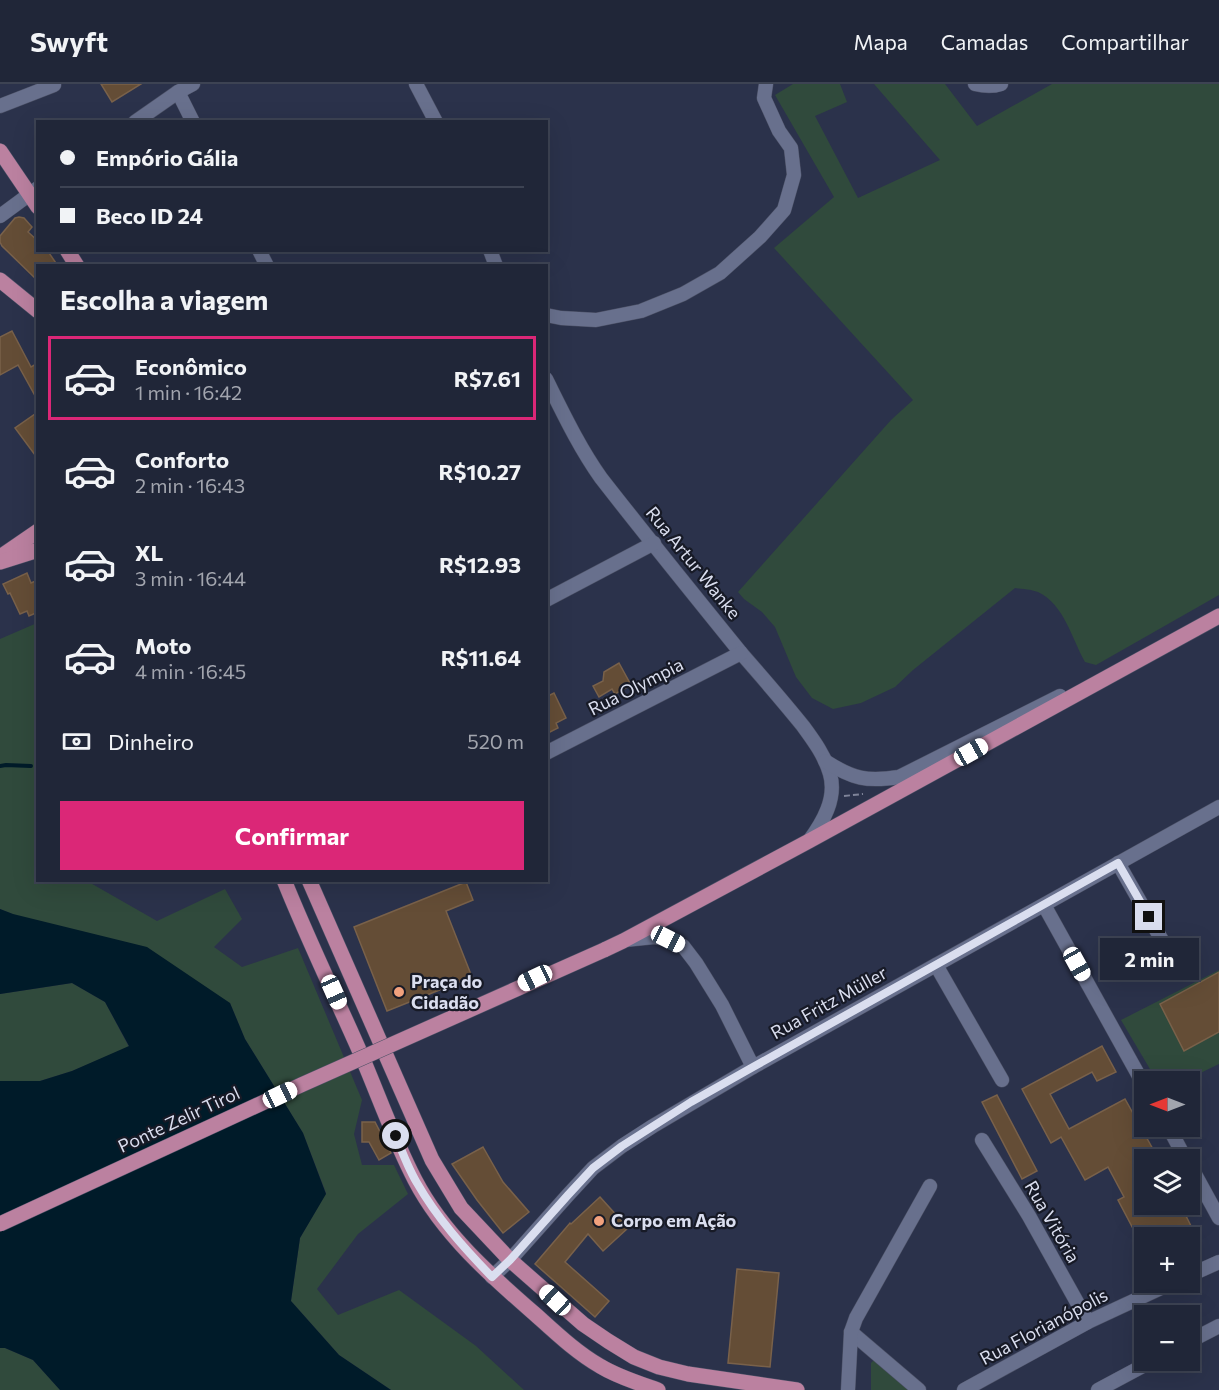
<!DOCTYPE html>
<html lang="pt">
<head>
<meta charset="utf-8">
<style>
	:root { --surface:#202638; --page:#282e40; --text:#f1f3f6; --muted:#a2a5ae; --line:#3d4353; --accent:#db2777 }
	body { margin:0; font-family:Commissioner,sans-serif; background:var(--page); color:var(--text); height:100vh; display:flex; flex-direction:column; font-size:22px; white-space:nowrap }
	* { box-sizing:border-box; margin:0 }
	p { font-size:20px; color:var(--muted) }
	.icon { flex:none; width:33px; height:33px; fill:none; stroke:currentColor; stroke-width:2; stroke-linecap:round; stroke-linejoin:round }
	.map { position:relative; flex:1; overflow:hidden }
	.details { position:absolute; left:36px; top:180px; width:512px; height:618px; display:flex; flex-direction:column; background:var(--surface); border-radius:0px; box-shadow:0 6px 24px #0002,0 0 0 2px var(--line) }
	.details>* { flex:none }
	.hud { position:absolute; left:36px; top:36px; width:512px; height:132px; border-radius:0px; box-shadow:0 6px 24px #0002,0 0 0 2px var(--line); display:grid; align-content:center; height:132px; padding:0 24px; background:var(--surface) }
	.needle { width:39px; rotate:270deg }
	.fabs { position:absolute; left:1134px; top:987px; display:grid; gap:12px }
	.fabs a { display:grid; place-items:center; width:66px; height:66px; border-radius:0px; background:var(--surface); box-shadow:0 6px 24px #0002,0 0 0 2px var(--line); font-size:30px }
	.end { position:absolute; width:27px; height:27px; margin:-14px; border:8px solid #dadeef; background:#111; box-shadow:0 0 0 3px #111 }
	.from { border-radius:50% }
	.bubble { position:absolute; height:42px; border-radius:0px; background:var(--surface); box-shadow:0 6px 24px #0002,0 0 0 2px var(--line); font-size:20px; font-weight:700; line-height:42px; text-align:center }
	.car { position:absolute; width:18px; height:36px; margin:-18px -9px; border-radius:8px; box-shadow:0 0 4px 2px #0007; background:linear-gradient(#fff 24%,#345 0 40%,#fff 0 76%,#345 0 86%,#fff 0) }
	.hud b { display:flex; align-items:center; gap:21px; height:57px; font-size:22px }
	.hud b+b { border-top:2px solid var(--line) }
	.hud i { width:15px; height:15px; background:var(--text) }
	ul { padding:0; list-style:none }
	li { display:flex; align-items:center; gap:18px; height:84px; margin:0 12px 9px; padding:0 12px; border:3px solid transparent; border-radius:0px }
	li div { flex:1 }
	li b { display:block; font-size:22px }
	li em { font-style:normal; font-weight:700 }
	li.active { border-color:var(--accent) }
	li>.icon { width:54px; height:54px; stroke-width:1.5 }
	h2 { padding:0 24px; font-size:27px; line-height:72px }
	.pay { display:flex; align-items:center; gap:15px; height:66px; padding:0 24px; font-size:22px }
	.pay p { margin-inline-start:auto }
	.button { display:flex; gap:12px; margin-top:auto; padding:12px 24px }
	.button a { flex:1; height:69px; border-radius:0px; background:var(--accent); color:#fff; font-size:24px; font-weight:700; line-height:69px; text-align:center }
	header { display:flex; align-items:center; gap:36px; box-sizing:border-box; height:84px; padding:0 30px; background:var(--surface); border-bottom:2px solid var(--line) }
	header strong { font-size:28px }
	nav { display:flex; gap:33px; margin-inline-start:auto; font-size:21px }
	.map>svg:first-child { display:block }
</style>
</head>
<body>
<header>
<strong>Swyft</strong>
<nav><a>Mapa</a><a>Camadas</a><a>Compartilhar</a></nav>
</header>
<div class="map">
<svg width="1219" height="1306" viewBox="0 0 1219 1306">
	<rect width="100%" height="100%" fill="#2b324b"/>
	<!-- green -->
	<g fill="#304a3c">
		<path d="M793,0H840L847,18L815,32L858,114L940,76L874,0H945L977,42L1052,0H1219V511L1096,581L1085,578C1072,555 1064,520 1038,508C1031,505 1022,505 1015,504L913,586L895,603L861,619L833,625L812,614L796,593L775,543L762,528L744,515L738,508L891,336L913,316L774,164L834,113L775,11Z"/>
		<polygon points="37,539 38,796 87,797 157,837 225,805 242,835 214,863 242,883 298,864 362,1016 354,1050 362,1081 394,1081 408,1110 358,1150 317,1205 338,1231 399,1206 476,1262 524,1306 391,1306 339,1271 291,1217 300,1154 326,1109 303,1049 245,955 230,919 0,825 0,555"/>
		<polygon points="1219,886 1219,980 1184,997 1157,997 1121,936"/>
		<polygon points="72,899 105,918 129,963 72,987 40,997 0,997 0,910"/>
		<polygon points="0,1264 5,1264 33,1276 60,1306 0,1306"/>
		<polygon points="874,1276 915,1306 871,1306 871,1279"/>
	</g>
	<!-- water -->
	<polygon fill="#001b29" points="0,825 13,830 147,863 230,919 245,955 303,1049 326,1110 300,1154 291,1217 339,1271 391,1306 60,1306 33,1276 5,1264 0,1264 0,997 40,997 72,987 129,962 105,918 72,899 0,910"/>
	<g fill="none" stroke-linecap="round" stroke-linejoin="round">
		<!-- stream -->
		<polyline stroke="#001b29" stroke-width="4" points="0,682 6,681 31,682"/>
	</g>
	<!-- building -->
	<g fill="#644d36" stroke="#79614a" stroke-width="1.5">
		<polygon points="101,0 141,0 112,18"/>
		<polygon points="19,133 24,134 32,143 28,148 38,157 38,166 47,166 58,182 38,182 38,197 2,162 0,158 0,152 15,134"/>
		<polygon points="12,247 31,283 38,279 38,317 18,281 0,291 0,253"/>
		<polygon points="38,328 38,375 15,344"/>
		<polygon points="27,489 31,499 38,496 38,528 29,532 27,527 20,530 10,509 8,510 3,500"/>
		<polygon points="619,579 631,601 615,610 612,605 599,613 593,602 603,597 604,588"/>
		<polygon points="554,609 566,634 556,639 558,644 546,650 546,613"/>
		<polygon points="466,798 473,816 446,827 472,893 387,927 354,843"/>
		<polygon points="1219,888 1219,948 1184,967 1160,920"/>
		<polygon points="1102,962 1116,988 1097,997 1092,988 1050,1010 1069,1045 1125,1015 1159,1076 1144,1076 1144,1120 1180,1120 1197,1154 1138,1154 1118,1116 1124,1113 1108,1083 1085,1096 1061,1053 1051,1059 1022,1005"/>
		<polygon points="997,1011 1037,1087 1022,1095 982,1018"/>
		<polygon points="362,1038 375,1038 391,1069 379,1076 369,1058 362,1058"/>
		<polygon points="483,1063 503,1098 529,1128 503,1149 477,1116 452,1080"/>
		<polygon points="600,1113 628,1144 603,1167 588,1150 565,1178 609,1217 595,1233 535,1180 570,1139 571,1140"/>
		<polygon points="737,1185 779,1189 770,1283 728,1279"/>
	</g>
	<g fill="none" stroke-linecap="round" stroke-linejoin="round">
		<defs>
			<g id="minor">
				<polyline points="416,0 436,38"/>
				<path d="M975,0C983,2 992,3 1001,0"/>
				<polyline points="178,8 193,38"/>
				<polyline points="0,22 54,1"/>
				<polyline points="135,38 178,8 193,0"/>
				<polyline points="0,132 38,104"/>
				<polyline points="259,166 267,182"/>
				<polyline points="490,166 496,182"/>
				<polyline points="546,231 561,234 596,236 641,227 683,210 720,189 760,153 784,126 794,91 791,64 779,47 764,14 766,0"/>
				<path d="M546,295C563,329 579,363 601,394C647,453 694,511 741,569C762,593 783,617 803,642C814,657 825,672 830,690C837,714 823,738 809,757"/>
				<polyline points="546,516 654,459"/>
				<polyline points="546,669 741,569"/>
				<path d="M825,677C853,695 867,698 899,693L1060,612"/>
				<polyline points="1118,779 1180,888"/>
				<polyline points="1044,821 1144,1001"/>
				<polyline points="625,856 654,853 668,855 683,862 696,879 722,921 753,983"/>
				<polyline points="936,881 1002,996"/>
				<polyline points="1168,1042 1186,1076"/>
				<polyline points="982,1056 1029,1132 1088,1238"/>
				<polyline points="1190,1081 1219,1134"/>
				<polyline points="1190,1191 1219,1178"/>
				<polyline points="492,1193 510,1176 568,1111 593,1084 622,1062 653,1042 753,983 1219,723"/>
				<polyline points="851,1248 919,1306"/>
				<polyline points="1190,1257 1219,1242"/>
				<polyline points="848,1306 851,1248 856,1234 930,1102"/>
				<polyline points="964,1306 1088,1238 1174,1198"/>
				<polyline points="1098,1306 1154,1276"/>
			</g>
			<g id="major">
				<polyline points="0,67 38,123"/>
				<polyline points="67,166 77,182"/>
				<polyline points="0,196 38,227"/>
				<polyline points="0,473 38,447"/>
				<polyline points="0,478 38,466"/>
				<path d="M284,796C306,851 332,905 356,959C376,1004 392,1052 415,1096C443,1150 491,1192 536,1231C556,1249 577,1269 600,1282C618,1293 638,1299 658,1306"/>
				<polyline points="309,796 432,1076 461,1124 510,1176 583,1240 608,1257 634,1273 659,1283 688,1290 797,1306"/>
				<polyline points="604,866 623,857 809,757 1219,532"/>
			</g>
		</defs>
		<!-- minor casing -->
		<use href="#minor" stroke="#4b5065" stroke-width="15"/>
		<!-- major casing -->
		<use href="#major" stroke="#4b5065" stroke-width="16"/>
		<!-- path -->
		<polyline stroke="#7f8499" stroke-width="2" stroke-dasharray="6 3" stroke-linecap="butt" points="844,712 863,710"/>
		<!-- minor -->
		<use href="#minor" stroke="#68708d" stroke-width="14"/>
		<!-- major -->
		<use href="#major" stroke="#bb81a0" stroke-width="15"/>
		<defs>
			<polyline id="major-bridge" points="0,1140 301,1001 604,866"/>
		</defs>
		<!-- major-bridge casing -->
		<use href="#major-bridge" stroke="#4b5065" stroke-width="16" stroke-linecap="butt"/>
		<!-- major-bridge -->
		<use href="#major-bridge" stroke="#bb81a0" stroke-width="15"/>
	</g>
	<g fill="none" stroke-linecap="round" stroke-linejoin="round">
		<!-- route -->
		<path stroke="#dadeef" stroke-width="8" d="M396,1052C402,1068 408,1084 417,1099C437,1134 464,1164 492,1193L510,1176L568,1111L593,1084L622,1062L691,1018L753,983L1118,779L1149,833"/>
	</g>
	<!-- markers -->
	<g fill="#f1a17d" stroke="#171a26" stroke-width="2">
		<circle cx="399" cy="908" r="6"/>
		<circle cx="599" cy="1137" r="6"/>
	</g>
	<g text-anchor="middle" stroke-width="4.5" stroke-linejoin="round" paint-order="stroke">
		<!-- street labels -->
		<g font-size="18" fill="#dadeef" stroke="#171a26">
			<text transform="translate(693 479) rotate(51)" y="6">Rua Artur Wanke</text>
			<text transform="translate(636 603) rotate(-27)" y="6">Rua Olympia</text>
			<text transform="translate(829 919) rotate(-29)" y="6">Rua Fritz Müller</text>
			<text transform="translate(179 1036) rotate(-25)" y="6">Ponte Zelir Tirol</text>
			<text transform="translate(1052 1138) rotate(60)" y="6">Rua Vitória</text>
			<text transform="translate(1044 1243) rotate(-28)" y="6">Rua Florianópolis</text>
		</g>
		<!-- poi labels -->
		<g font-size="18" font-weight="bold" fill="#dadeef" stroke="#171a26" text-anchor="start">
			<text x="411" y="904">Praça do<tspan x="411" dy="21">Cidadão</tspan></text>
			<text x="611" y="1143">Corpo em Ação</text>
		</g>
	</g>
</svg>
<div class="fabs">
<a><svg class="needle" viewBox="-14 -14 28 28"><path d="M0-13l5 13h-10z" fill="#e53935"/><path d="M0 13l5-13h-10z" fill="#a2a5ae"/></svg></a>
<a><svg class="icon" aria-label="layers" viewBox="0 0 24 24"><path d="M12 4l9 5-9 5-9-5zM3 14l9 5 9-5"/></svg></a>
<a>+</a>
<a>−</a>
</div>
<i class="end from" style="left:396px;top:1052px"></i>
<i class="end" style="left:1149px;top:833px"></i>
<div class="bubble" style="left:1100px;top:854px;width:99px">2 min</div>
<i class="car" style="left:971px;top:668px;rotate:61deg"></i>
<i class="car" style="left:668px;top:855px;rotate:117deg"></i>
<i class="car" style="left:1077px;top:880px;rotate:151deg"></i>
<i class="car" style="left:535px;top:894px;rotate:245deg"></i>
<i class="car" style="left:334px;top:908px;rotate:156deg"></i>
<i class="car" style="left:280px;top:1011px;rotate:65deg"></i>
<i class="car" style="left:555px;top:1216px;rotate:313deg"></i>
<div class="hud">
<b><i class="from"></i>Empório Gália</b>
<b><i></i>Beco ID 24</b>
</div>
<section class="details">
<h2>Escolha a viagem</h2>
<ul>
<li class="active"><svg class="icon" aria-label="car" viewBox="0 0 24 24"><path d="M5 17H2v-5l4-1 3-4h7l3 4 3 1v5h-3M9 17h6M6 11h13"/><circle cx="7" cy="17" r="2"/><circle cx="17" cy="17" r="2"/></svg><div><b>Econômico</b><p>1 min · 16:42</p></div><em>R$7.61</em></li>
<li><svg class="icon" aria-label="car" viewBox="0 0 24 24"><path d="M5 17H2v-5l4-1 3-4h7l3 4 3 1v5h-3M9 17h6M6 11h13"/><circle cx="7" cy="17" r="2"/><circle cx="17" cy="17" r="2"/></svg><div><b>Conforto</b><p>2 min · 16:43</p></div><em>R$10.27</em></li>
<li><svg class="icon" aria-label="car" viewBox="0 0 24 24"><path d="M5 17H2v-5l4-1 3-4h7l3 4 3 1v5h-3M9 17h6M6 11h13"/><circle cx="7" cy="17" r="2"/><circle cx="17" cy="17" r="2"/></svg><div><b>XL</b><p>3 min · 16:44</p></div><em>R$12.93</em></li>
<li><svg class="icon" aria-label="car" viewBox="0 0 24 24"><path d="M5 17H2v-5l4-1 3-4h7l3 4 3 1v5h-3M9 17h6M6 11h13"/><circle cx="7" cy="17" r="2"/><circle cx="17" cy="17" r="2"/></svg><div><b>Moto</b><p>4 min · 16:45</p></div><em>R$11.64</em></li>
</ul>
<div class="pay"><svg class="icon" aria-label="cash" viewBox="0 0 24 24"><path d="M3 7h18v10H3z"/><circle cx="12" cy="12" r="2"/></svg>Dinheiro<p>520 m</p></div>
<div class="button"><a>Confirmar</a></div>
</section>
</div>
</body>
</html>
